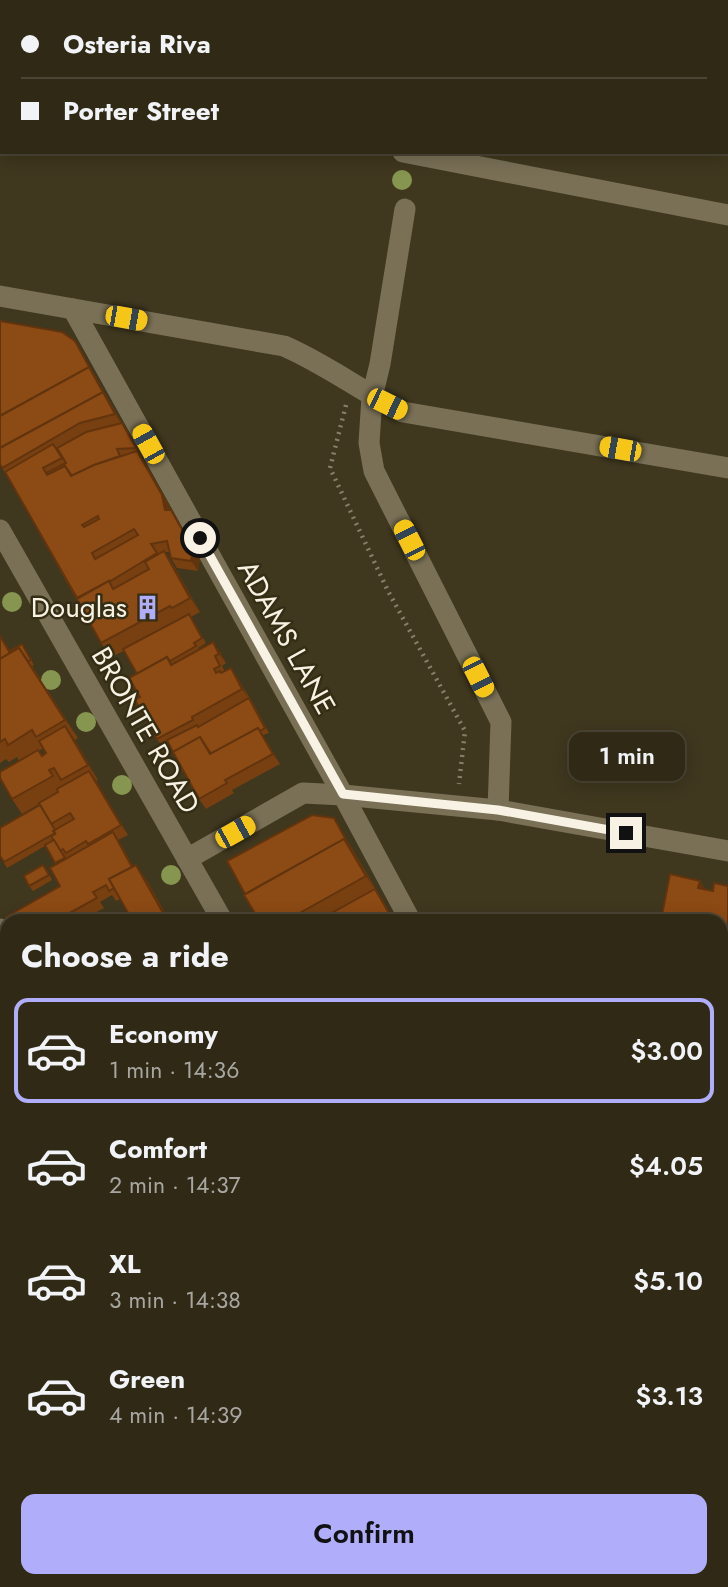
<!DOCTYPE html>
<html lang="en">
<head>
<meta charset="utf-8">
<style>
	:root { --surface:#2f2916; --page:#37311f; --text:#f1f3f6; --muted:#a7a6a1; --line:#4a4535; --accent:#b0aefa }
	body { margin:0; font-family:Jost,sans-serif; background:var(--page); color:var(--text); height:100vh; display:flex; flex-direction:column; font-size:26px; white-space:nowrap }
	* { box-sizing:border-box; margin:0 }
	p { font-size:23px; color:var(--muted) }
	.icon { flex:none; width:38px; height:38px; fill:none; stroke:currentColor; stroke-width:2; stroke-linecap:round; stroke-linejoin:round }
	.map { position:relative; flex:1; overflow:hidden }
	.panel { position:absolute; left:0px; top:914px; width:728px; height:674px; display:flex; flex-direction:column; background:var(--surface); border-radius:21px 21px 0 0; box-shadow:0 4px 18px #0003,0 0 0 2px var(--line) }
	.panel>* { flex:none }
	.hud { position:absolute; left:0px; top:0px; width:728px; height:154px; box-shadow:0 4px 18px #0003,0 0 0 2px var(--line); display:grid; align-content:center; height:154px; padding:0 21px; background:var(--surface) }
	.end { position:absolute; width:32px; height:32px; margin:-16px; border:9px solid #f7f2e3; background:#111; box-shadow:0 0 0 4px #111 }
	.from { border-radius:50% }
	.bubble { position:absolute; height:49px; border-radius:14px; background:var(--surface); box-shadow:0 4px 18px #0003,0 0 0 2px var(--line); font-size:23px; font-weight:600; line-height:49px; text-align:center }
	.car { position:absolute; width:21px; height:42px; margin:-21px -10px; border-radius:9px; box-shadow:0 0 5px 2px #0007; background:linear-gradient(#f5c518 24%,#345 0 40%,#f5c518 0 76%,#345 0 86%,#f5c518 0) }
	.hud b { display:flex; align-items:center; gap:24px; height:66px; font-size:26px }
	.hud b+b { border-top:2px solid var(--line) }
	.hud i { width:18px; height:18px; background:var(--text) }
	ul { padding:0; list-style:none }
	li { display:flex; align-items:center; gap:21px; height:105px; margin:0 14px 10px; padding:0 7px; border:4px solid transparent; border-radius:14px }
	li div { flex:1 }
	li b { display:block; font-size:26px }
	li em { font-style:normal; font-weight:600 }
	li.on { border-color:var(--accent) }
	li>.icon { width:63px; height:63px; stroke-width:1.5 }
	h2 { padding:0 21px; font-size:32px; line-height:84px }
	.button { display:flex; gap:14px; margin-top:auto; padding:14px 21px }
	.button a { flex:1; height:80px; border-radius:14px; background:var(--accent); color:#111; font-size:28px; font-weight:600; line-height:80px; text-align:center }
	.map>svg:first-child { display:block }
</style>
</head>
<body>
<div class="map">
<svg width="728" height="1587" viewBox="0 0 728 1587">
	<rect width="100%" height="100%" fill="#3f371e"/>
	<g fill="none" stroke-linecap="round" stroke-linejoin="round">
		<!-- path -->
		<polyline stroke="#867f6a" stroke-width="4.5" stroke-dasharray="2 5" stroke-linecap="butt" points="346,405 330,468 388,591 465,731 459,784"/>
		<!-- minor -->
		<g stroke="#797056" stroke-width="21">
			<polyline points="49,2 49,0"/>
			<polyline points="445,2 446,0"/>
			<polyline points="726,67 728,67"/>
			<polyline points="0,79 2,79"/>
			<polyline points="403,152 728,215"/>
			<polyline points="405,209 380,364 372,397 369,443 374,471 501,722 498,810"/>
			<path d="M0,296L284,346C326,364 362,392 403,412L728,468"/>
			<polyline points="73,309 343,795 410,920"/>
			<polyline points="0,530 222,920"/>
			<polyline points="187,859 303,793 343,795 498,810 728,851"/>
			<polyline points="0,929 7,943"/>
			<polyline points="26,1587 27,1580"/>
		</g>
		<!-- major -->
		<g stroke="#b18553" stroke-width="21">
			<polyline points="0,985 7,986"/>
			<polyline points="721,1110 728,1111"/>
			<polyline points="521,1580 524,1587"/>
		</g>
	</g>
	<!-- trees -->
	<g fill="#869650">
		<circle cx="402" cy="180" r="10"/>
		<circle cx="12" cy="602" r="10"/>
		<circle cx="51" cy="680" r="10"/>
		<circle cx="86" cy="722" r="10"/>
		<circle cx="122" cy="785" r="10"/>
		<circle cx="171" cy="875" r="10"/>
	</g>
	<!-- wall -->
	<g fill="#784011" fill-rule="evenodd">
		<polygon points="75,341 169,505 170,510 177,520 200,558 198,571 177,568 171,558 169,552 165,552 174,566 200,612 191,617 206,643 198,648 199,650 213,642 220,652 226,663 222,666 225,672 231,668 253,703 269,733 263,735 280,764 232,790 234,793 206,809 199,799 170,746 164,749 157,739 140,697 137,674 124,651 111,657 101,643 0,464"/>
		<path d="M0,635L10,651L22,644L25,649L34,665L32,666L78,738L75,740L98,780L96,781L128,835L118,840L133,866L148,882L169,920H132L120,899L116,901L112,895L100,902L104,908L82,920H8L60,886L56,864L45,846L7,868L0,856L40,805L39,804L22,814L12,799L19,761L17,757L9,762L6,759L0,763ZM43,748L46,753L42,756L39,751Z"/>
		<polygon points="334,818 340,828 394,920 259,920"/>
		<polygon points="47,870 52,880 33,891 29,886"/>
		<polygon points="728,886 728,955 721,953 721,920 706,890 713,891"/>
	</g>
	<!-- shaded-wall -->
	<g fill="#62340e">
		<polygon points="372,0 387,0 387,2 371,2"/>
		<polygon points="75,341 78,346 139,453 115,414"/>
		<polygon points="137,451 144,461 169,505 172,520 165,510"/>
		<polygon points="171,510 200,558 198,571 191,561"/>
		<polygon points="164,551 174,566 200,612 190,598"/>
		<polygon points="213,642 220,652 226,663 219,654"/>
		<polygon points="19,648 31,666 78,738 65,720"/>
		<polygon points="231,668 238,678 249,699 242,689"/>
		<polygon points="65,726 75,740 98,780 88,765"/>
		<polygon points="258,728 265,738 280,764 273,754"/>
		<polygon points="89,771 96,780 128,835 121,825"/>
		<polygon points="334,818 340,828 378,894 366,876"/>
		<polygon points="113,832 120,842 143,885 136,875"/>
		<polygon points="136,865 148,882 169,920 167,920"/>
		<polygon points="700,881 710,895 698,888"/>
	</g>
	<!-- building -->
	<g fill="#8c4a14" stroke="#62340e" stroke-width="2" fill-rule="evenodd">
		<polygon points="0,0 20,0 20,2 2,2 2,21 0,20"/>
		<rect x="61" y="0" width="92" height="2"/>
		<rect x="153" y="0" width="60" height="2"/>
		<polygon points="213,0 372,0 371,2 213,2"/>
		<polygon points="0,321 62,332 75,341 92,372 89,367 0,416"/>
		<polygon points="89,367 105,396 103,392 0,448 0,416"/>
		<polygon points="103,392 115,414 80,423 2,468 0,464 0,448"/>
		<polygon points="122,423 136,448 117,449 120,456 94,465 72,476 65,466 48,475 46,473 66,463 57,448 86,432"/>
		<path d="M53,444L62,458L43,468L47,475L65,466L71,476L94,465L137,451L162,495L165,510H171L193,549L191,561L171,558L167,541L151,544L157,553L109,582V581L77,598L5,472ZM98,516L99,519L84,527L82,525ZM134,529L138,535L95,559L92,553Z"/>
		<polygon points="164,551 190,598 172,608 170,606 101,643 77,599 109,581 113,589 149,569 145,562"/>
		<polygon points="189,614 202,638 194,643 196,646 170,661 167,657 137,674 123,649"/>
		<polygon points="0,636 10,653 0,659"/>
		<polygon points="213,642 219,654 215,656 220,666 214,669 216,673 220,671 221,673 231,668 242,689 192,717 193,720 157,739 135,700 140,697 129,678 167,657 171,665"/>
		<polygon points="22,644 31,660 28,661 19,648 10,653 9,651"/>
		<polygon points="19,648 65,720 36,737 32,730 8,745 5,739 0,742 0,659"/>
		<polygon points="249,698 265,728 260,731 258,728 211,754 200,737 173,752 167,740 197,725 198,727"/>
		<polygon points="65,726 88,765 61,780 54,768 49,770 53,776 12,799 0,778 0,772 38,750 42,756 46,753 39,741"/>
		<polygon points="258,728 273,754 225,780 227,783 199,799 173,752 200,737 210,754"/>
		<polygon points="89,771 121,825 88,844 86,841 66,853 63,849 60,851 51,836 55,834 53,831 74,819 70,813 51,824 39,803 58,792 57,789"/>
		<polygon points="40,805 55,830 53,831 55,833 4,862 0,856 0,828"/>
		<polygon points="312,815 334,818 350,847 344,839 245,894 227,861"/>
		<polygon points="113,832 132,867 109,879 114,888 109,891 106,885 93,892 97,898 57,920 8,920 6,917 60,886 50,868"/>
		<polygon points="344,839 366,876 287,920 259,920 244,895"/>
		<polygon points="54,840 65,858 55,863 45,845"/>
		<polygon points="43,865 49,875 29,886 24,876"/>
		<polygon points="136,865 167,920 132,920 109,879"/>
		<polygon points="670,874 700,881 698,888 713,891 714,883 728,886 728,943 721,941 721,920 661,920"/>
		<polygon points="375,889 393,920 319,920"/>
	</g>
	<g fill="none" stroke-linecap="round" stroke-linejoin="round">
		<!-- route -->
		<polyline stroke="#f7f2e3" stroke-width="9" points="200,538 343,794 498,810 626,833"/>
	</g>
	<!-- icons -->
	<defs>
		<symbol id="building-bare" viewBox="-9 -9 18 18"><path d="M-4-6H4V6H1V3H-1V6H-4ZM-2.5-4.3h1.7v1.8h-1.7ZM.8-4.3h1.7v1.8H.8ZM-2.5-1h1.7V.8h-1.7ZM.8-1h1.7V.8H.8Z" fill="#b0aefa" stroke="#352d14" stroke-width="2.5" paint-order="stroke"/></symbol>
	</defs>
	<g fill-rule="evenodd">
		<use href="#building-bare" x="130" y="590" width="35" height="35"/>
	</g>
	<g text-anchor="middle" stroke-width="5" stroke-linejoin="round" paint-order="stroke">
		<!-- poi labels -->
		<g font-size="28" fill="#f7f2e3" stroke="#352d14" text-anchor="end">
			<text x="127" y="617">Douglas</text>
		</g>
		<!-- street labels -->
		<g font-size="28" fill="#f7f2e3" stroke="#352d14">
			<text transform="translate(287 637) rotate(61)" y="10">ADAMS LANE</text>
			<text transform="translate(146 730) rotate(60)" y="10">BRONTE ROAD</text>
		</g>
	</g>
</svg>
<i class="end from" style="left:200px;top:538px"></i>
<i class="end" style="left:626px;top:833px"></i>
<div class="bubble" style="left:569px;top:732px;width:116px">1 min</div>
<i class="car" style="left:126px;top:318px;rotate:100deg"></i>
<i class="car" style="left:387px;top:404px;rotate:116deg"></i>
<i class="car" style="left:148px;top:444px;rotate:331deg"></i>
<i class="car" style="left:620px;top:449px;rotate:280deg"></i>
<i class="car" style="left:409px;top:540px;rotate:333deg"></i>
<i class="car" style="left:478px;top:677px;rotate:153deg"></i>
<i class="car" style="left:235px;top:832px;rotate:61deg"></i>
<div class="hud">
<b><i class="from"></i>Osteria Riva</b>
<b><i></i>Porter Street</b>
</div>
<section class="panel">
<h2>Choose a ride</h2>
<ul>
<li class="on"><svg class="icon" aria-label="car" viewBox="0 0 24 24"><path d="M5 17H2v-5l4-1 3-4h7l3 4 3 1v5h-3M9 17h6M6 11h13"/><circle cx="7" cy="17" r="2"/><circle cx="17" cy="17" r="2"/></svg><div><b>Economy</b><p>1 min · 14:36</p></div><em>$3.00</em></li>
<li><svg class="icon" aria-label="car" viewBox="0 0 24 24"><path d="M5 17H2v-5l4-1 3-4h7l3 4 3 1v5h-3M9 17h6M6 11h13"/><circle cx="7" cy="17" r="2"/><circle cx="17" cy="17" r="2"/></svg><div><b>Comfort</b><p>2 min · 14:37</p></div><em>$4.05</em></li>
<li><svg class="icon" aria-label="car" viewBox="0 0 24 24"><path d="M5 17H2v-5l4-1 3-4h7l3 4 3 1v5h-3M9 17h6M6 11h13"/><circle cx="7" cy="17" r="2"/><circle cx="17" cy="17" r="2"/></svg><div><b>XL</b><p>3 min · 14:38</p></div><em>$5.10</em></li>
<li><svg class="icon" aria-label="car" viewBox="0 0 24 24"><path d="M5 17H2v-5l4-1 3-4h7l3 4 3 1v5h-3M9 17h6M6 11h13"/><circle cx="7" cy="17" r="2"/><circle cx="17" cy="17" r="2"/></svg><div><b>Green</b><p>4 min · 14:39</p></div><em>$3.13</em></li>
</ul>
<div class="button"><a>Confirm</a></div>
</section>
</div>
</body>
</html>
